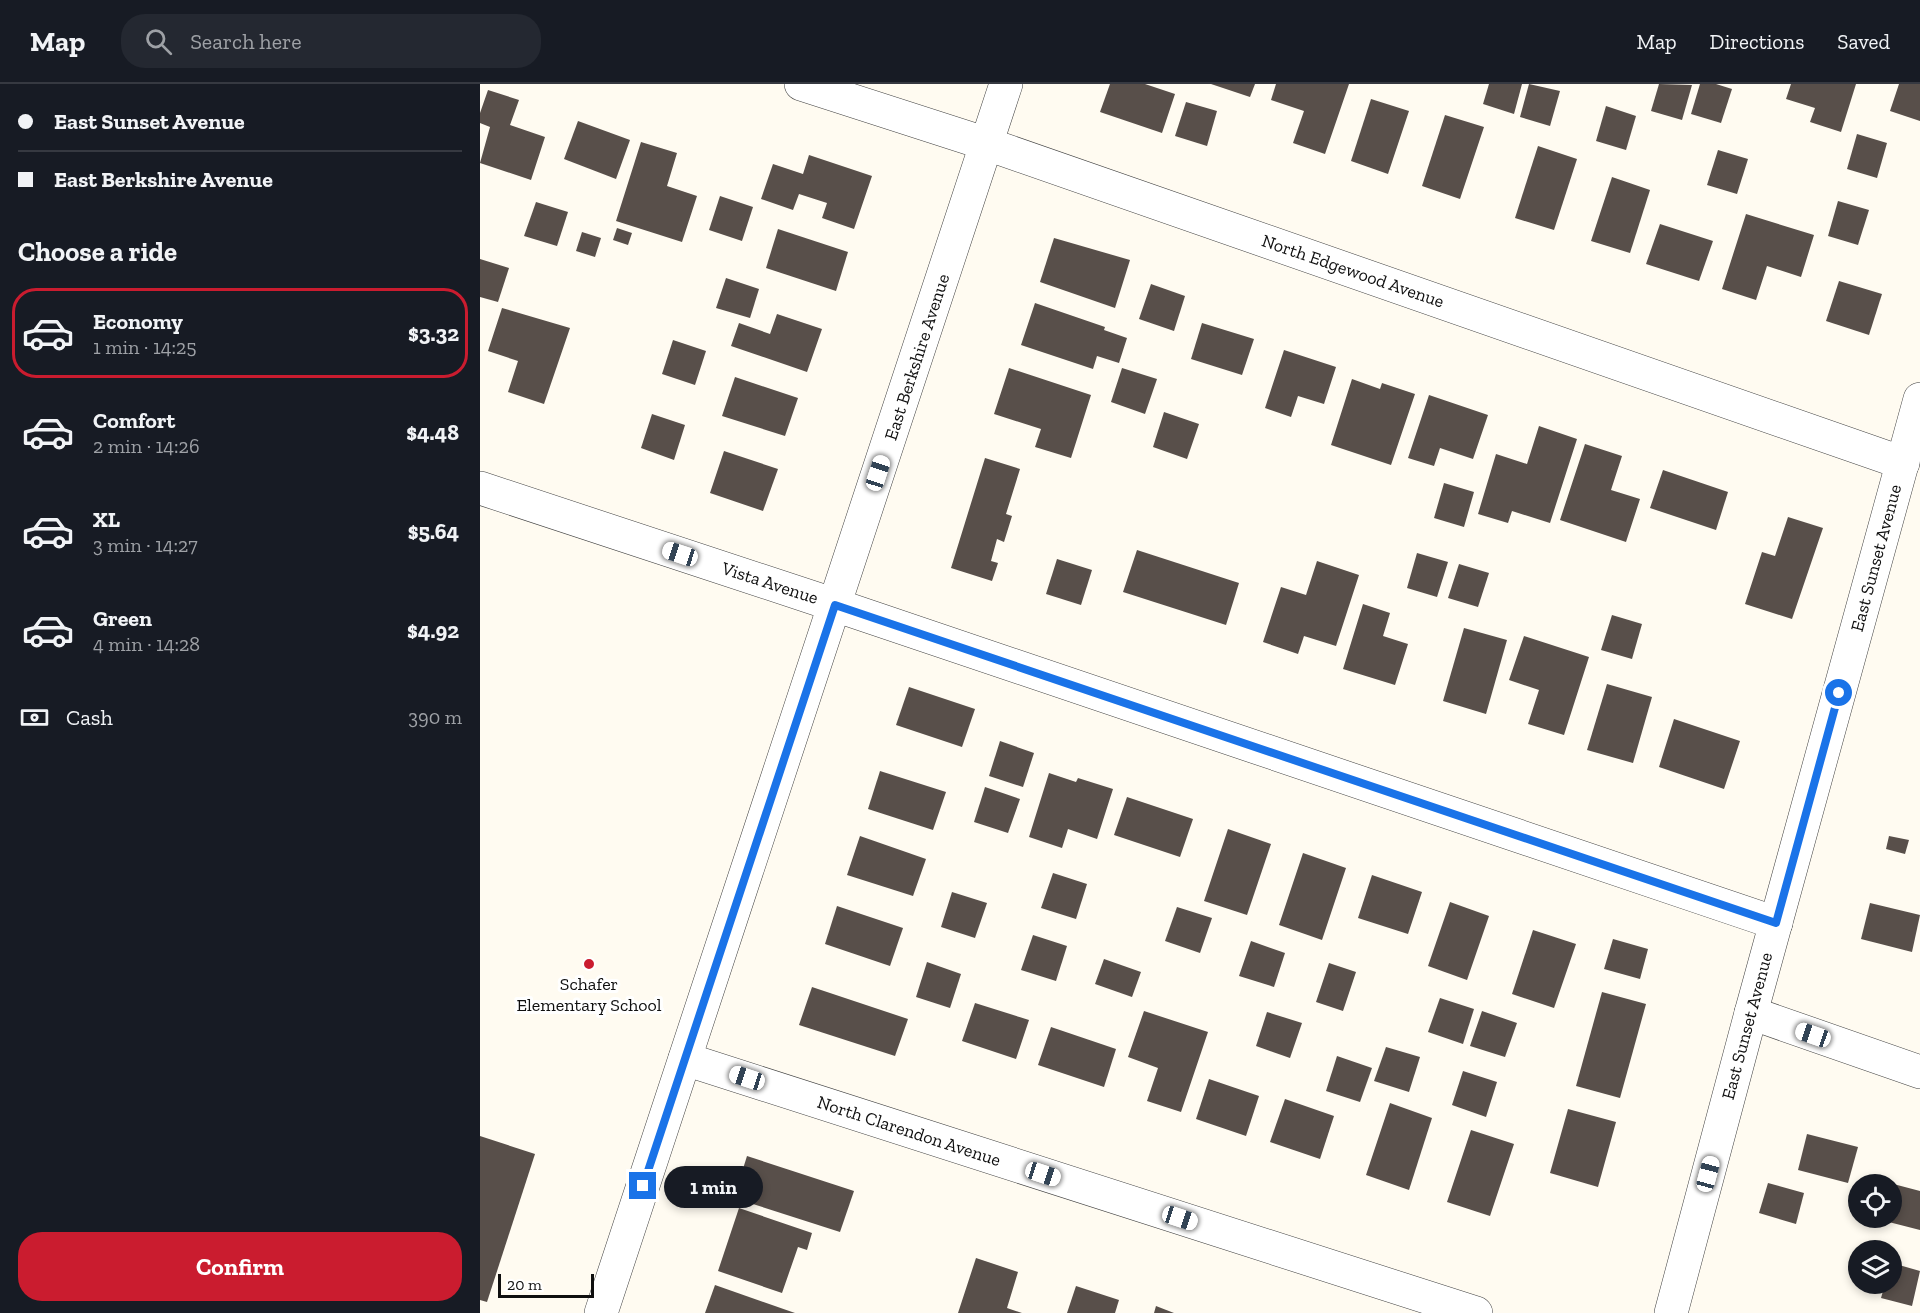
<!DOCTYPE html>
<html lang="en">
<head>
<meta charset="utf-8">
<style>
	:root { --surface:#171b24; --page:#242831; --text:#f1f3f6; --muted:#9ea1a6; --line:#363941; --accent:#ca1c2f }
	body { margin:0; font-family:"Zilla Slab",serif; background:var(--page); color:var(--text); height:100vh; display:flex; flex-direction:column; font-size:22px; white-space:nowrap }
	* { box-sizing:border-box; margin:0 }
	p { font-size:20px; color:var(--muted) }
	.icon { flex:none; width:33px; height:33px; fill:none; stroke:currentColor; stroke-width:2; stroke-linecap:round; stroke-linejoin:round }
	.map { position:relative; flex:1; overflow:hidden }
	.side { display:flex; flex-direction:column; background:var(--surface); width:480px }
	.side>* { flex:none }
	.hud { display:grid; align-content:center; height:132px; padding:0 18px; background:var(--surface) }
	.buttons { position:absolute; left:1368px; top:1090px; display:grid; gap:12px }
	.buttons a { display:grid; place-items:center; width:54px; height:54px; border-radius:50%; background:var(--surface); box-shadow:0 3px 9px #0003; font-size:30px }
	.scale { position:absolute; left:18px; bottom:15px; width:96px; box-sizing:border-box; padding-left:6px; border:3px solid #0f0f0f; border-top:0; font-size:16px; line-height:21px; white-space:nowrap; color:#0f0f0f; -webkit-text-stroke:4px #fff; paint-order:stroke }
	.end { position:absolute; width:27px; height:27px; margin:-14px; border:8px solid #1a73e8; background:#fff; box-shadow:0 0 0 3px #fff }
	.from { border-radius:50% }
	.bubble { position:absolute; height:42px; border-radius:21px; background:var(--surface); box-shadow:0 3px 9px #0003; font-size:20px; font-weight:800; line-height:42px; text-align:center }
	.car { position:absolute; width:18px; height:36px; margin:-18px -9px; border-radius:8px; box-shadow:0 0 4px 2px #0007; background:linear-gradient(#fff 24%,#345 0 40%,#fff 0 76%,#345 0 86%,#fff 0) }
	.hud b { display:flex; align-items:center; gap:21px; height:57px; font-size:22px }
	.hud b+b { border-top:2px solid var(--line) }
	.hud i { width:15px; height:15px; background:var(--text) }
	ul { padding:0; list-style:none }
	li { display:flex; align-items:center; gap:18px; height:90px; margin:0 12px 9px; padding:0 6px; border:3px solid transparent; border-radius:24px }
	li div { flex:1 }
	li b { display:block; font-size:22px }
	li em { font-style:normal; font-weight:800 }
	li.current { border-color:var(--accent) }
	li>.icon { width:54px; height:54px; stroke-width:1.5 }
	h2 { padding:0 18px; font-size:27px; line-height:72px }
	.pay { display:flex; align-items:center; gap:15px; height:66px; padding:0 18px; font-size:22px }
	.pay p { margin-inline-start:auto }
	.action { display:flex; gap:12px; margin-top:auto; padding:12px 18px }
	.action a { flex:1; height:69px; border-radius:24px; background:var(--accent); color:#fff; font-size:24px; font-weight:800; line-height:69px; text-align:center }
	header { display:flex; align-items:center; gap:36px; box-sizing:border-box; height:84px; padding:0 30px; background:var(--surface); border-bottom:2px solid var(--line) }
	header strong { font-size:28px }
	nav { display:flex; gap:33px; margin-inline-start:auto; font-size:21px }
	.search { width:420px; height:54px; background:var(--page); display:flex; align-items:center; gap:15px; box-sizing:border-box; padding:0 21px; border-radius:24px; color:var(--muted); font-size:22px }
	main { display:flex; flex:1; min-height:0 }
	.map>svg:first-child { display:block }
</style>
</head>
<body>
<header>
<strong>Map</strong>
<div class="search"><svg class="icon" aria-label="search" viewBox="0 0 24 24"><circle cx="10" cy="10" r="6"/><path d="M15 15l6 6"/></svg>Search here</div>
<nav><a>Map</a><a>Directions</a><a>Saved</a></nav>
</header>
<main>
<section class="side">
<div class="hud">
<b><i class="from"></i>East Sunset Avenue</b>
<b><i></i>East Berkshire Avenue</b>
</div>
<h2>Choose a ride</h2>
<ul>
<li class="current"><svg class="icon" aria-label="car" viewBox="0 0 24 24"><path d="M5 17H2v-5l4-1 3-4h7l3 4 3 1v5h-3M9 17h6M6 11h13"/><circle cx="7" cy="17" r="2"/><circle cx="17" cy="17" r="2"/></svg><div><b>Economy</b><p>1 min · 14:25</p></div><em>$3.32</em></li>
<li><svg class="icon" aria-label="car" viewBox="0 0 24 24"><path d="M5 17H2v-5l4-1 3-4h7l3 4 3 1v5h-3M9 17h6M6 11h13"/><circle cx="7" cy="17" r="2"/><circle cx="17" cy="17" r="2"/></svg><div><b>Comfort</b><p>2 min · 14:26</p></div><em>$4.48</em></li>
<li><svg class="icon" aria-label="car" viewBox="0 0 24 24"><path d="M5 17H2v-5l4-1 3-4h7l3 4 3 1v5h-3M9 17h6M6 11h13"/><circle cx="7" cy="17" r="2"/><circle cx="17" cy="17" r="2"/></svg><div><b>XL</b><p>3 min · 14:27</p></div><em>$5.64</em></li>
<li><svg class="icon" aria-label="car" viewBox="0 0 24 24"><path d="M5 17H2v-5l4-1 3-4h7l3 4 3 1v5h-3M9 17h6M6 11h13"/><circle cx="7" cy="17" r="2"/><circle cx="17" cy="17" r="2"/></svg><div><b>Green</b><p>4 min · 14:28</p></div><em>$4.92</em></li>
</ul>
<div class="pay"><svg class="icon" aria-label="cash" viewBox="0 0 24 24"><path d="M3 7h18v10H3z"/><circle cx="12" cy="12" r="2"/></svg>Cash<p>390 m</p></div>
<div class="action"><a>Confirm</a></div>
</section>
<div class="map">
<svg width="1440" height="1229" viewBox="0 0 1440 1229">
	<rect width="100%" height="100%" fill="#fffbf1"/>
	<!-- building -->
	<g fill="#584f4a">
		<polygon points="630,0 665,0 695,10 682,49 620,28"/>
		<polygon points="731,0 775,0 770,13"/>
		<polygon points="796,0 869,0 845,70 813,59 824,27 791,16"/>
		<polygon points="1009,0 1042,0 1034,30 1003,20"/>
		<polygon points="1049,0 1080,7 1070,42 1040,33"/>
		<polygon points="1179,0 1212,1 1202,36 1171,27"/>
		<polygon points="1220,0 1236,0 1252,5 1241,39 1211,30"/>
		<polygon points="1311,0 1376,0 1361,48 1330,38 1335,24 1306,15"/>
		<polygon points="1419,0 1440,0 1440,37 1410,27"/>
		<polygon points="8,6 39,16 30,41 65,53 51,96 0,79 10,43 0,39 0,29"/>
		<polygon points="891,15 929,27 908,90 871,77"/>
		<polygon points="706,18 737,27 727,62 695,52"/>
		<polygon points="1126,22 1156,32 1146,66 1116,57"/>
		<polygon points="965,31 1004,43 980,115 942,102"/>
		<polygon points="98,37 150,56 136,95 84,75"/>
		<polygon points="1377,50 1407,59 1397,94 1367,85"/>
		<polygon points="161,58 197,69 187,102 217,112 202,158 136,137"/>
		<polygon points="1058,62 1097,75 1074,146 1035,134"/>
		<polygon points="1238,66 1268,75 1257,110 1227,101"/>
		<polygon points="329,71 392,92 374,145 342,134 347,119 319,110 313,126 281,115 293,80 323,90"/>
		<polygon points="1132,93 1170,106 1150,169 1111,157"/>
		<polygon points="240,112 273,123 262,157 229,146"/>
		<polygon points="1358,117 1389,126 1378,161 1348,152"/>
		<polygon points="56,118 88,128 77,162 44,152"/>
		<polygon points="1266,130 1334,151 1321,193 1287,182 1276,216 1242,205"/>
		<polygon points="1180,140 1233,157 1219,197 1166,180"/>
		<polygon points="137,144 152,149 148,161 133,156"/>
		<polygon points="298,145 368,168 356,207 286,184"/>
		<polygon points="102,148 121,154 115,173 96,167"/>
		<polygon points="574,154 650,176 635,224 560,198"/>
		<polygon points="0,175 29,184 18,218 0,213"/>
		<polygon points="246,194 279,205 270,234 236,224"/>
		<polygon points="1359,197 1402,210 1389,251 1346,237"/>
		<polygon points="671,200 705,212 694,247 659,235"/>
		<polygon points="555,219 625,243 624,246 647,254 639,279 617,272 613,285 541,261"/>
		<polygon points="22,224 90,244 64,320 28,308 38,277 8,267"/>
		<polygon points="297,230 342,245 327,288 251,262 259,239 290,250"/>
		<polygon points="722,239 774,255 762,291 711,275"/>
		<polygon points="193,256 226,267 215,301 182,290"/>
		<polygon points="804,266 856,283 844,320 818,312 811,333 785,324"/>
		<polygon points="529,284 611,311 591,374 555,363 561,345 514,330"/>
		<polygon points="642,284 677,295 665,330 631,318"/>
		<polygon points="255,293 318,314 305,352 242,332"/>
		<polygon points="872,295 900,305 902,299 935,310 911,381 851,361"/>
		<polygon points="949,311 1008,331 993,375 960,364 954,382 928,374"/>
		<polygon points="684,328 719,340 707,375 673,363"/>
		<polygon points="172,330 205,341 194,376 161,364"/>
		<polygon points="1059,342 1097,355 1070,439 1032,427 1028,439 998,430 1016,370 1047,380"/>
		<polygon points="1105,360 1142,372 1131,406 1160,415 1146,458 1080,436"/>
		<polygon points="244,367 298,385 283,427 230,409"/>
		<polygon points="505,374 540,385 526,430 532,432 524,458 517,455 511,477 518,479 512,497 471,484"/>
		<polygon points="1183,386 1248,408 1236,446 1170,424"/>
		<polygon points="964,399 994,408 984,443 954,434"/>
		<polygon points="1308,433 1343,444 1312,535 1265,520 1282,468 1295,472"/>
		<polygon points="657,466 759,499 746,541 643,508"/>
		<polygon points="937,469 968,478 957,513 927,504"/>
		<polygon points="577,475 612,486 601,521 566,510"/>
		<polygon points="837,477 879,491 856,562 824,552 818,570 783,558 801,503 826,511"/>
		<polygon points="979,480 1009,489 998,523 968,514"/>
		<polygon points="883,520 910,529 903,552 928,560 915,601 863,585"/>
		<polygon points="1132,531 1162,540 1152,575 1121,566"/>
		<polygon points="984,544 1027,556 1006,630 963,617"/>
		<polygon points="1044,552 1109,573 1084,651 1048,640 1059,606 1029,596"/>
		<polygon points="1127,600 1172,613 1153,679 1107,666"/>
		<polygon points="429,603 495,625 482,663 416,641"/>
		<polygon points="1194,635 1260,657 1244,705 1179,683"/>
		<polygon points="520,657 554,669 543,703 509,692"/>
		<polygon points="400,687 466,708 453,746 388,725"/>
		<polygon points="569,689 596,698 598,694 633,705 617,755 588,745 582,764 549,753"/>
		<polygon points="505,703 540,715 528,749 494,738"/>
		<polygon points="647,713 713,735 700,773 634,751"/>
		<polygon points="748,745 791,760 767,831 724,817"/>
		<polygon points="380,752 446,775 433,812 367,791"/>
		<polygon points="1409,752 1429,756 1425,770 1406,765"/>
		<polygon points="823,769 866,784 842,856 799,841"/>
		<polygon points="573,789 607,800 596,835 561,824"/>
		<polygon points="892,791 942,808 928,850 878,834"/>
		<polygon points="472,808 507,819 495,854 461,843"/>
		<polygon points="970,818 1009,832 987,896 948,882"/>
		<polygon points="1390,819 1440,831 1432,868 1381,855"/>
		<polygon points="357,822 423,844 410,882 345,860"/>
		<polygon points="697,823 732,834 720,869 685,857"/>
		<polygon points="1053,846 1096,860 1074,924 1032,910"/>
		<polygon points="553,851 587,862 576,897 541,886"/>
		<polygon points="1133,855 1168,865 1160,895 1124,885"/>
		<polygon points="771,857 805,869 794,903 759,892"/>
		<polygon points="624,875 661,888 652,913 615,900"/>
		<polygon points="447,878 481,890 470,924 436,913"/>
		<polygon points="849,879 876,888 863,927 836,918"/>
		<polygon points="332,903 428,935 415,972 319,941"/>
		<polygon points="1122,908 1166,920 1140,1014 1096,1002"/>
		<polygon points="960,914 994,925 983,960 948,948"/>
		<polygon points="495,919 549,936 536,975 482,957"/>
		<polygon points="664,927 728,948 701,1028 667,1017 678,984 648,973"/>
		<polygon points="1002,927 1037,939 1025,973 990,962"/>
		<polygon points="787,928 822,939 810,974 776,962"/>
		<polygon points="571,943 636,965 624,1003 558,981"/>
		<polygon points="906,963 940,973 929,1008 894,997"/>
		<polygon points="857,972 892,984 880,1018 846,1007"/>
		<polygon points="983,987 1017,998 1006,1033 972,1021"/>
		<polygon points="729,995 779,1012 766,1052 716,1035"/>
		<polygon points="805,1015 854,1032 840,1075 790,1058"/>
		<polygon points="910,1019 952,1034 929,1106 886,1091"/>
		<polygon points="1088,1025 1136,1038 1118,1103 1070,1089"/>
		<polygon points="991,1046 1034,1060 1010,1132 967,1118"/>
		<polygon points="1327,1050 1378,1063 1368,1099 1318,1086"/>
		<polygon points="0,1052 55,1070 7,1218 0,1216"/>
		<polygon points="267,1072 374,1107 360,1148 254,1114"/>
		<polygon points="1402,1097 1440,1107 1440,1146 1397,1135 1412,1134 1412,1101 1401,1101"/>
		<polygon points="1288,1099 1324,1109 1316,1140 1279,1129"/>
		<polygon points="259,1124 332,1149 327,1166 318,1163 302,1209 238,1187"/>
		<polygon points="496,1174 538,1188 527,1224 542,1229 478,1229"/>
		<polygon points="1412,1179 1440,1187 1432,1222 1401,1214 1405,1200 1412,1200"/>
		<polygon points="235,1201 315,1229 225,1229"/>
		<polygon points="596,1202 639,1216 635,1229 587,1229"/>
		<polygon points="676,1222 694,1229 674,1229"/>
	</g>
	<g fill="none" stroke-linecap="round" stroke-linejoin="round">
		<defs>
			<g id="street">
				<polyline points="321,0 507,60 1423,379"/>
				<polyline points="0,404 355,521 1296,839"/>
				<polyline points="1271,929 1440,988"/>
				<polyline points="205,975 996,1229"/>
				<polyline points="121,1229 526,0"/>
				<polyline points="1191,1229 1271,929 1440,315"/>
			</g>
		</defs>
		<!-- street casing -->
		<use href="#street" stroke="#424242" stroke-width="34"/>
		<!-- street -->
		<use href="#street" stroke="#fff" stroke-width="33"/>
	</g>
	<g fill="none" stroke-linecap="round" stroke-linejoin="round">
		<!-- route -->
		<polyline stroke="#1a73e8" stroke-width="8" points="163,1102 355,521 1296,839 1359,609"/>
	</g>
	<!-- markers -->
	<circle fill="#ca1c2f" stroke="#fff" stroke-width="2" cx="109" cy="880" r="6"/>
	<g text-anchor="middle" stroke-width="6" stroke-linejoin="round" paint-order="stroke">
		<!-- street labels -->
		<g font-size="18" fill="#0f0f0f" stroke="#fff">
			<text transform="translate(873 187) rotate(19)" y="6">North Edgewood Avenue</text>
			<text transform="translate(437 273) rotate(-72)" y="6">East Berkshire Avenue</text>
			<text transform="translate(1396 474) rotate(-75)" y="6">East Sunset Avenue</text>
			<text transform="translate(290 499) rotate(18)" y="6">Vista Avenue</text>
			<text transform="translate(1267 942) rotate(-75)" y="6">East Sunset Avenue</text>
			<text transform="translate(429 1047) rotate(18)" y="6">North Clarendon Avenue</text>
		</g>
		<!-- poi labels -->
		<g font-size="18" fill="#0f0f0f" stroke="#fff">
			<text x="109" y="906">Schafer<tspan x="109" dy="21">Elementary School</tspan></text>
		</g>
	</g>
</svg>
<div class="buttons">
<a><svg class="icon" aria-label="locate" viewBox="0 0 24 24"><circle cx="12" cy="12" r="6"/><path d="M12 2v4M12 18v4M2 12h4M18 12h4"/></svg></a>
<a><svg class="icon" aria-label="layers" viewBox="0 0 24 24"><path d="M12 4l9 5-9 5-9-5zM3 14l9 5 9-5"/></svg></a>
</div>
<div class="scale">20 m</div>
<i class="end from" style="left:1359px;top:609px"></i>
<i class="end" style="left:163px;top:1102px"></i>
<div class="bubble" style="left:184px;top:1082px;width:99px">1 min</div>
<i class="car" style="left:398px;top:389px;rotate:18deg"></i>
<i class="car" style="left:200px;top:470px;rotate:288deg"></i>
<i class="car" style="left:1333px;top:951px;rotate:289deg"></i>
<i class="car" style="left:267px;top:994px;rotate:288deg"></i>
<i class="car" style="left:563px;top:1090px;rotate:108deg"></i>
<i class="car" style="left:1228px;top:1090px;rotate:15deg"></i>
<i class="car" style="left:700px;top:1134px;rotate:108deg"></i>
</div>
</main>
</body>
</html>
